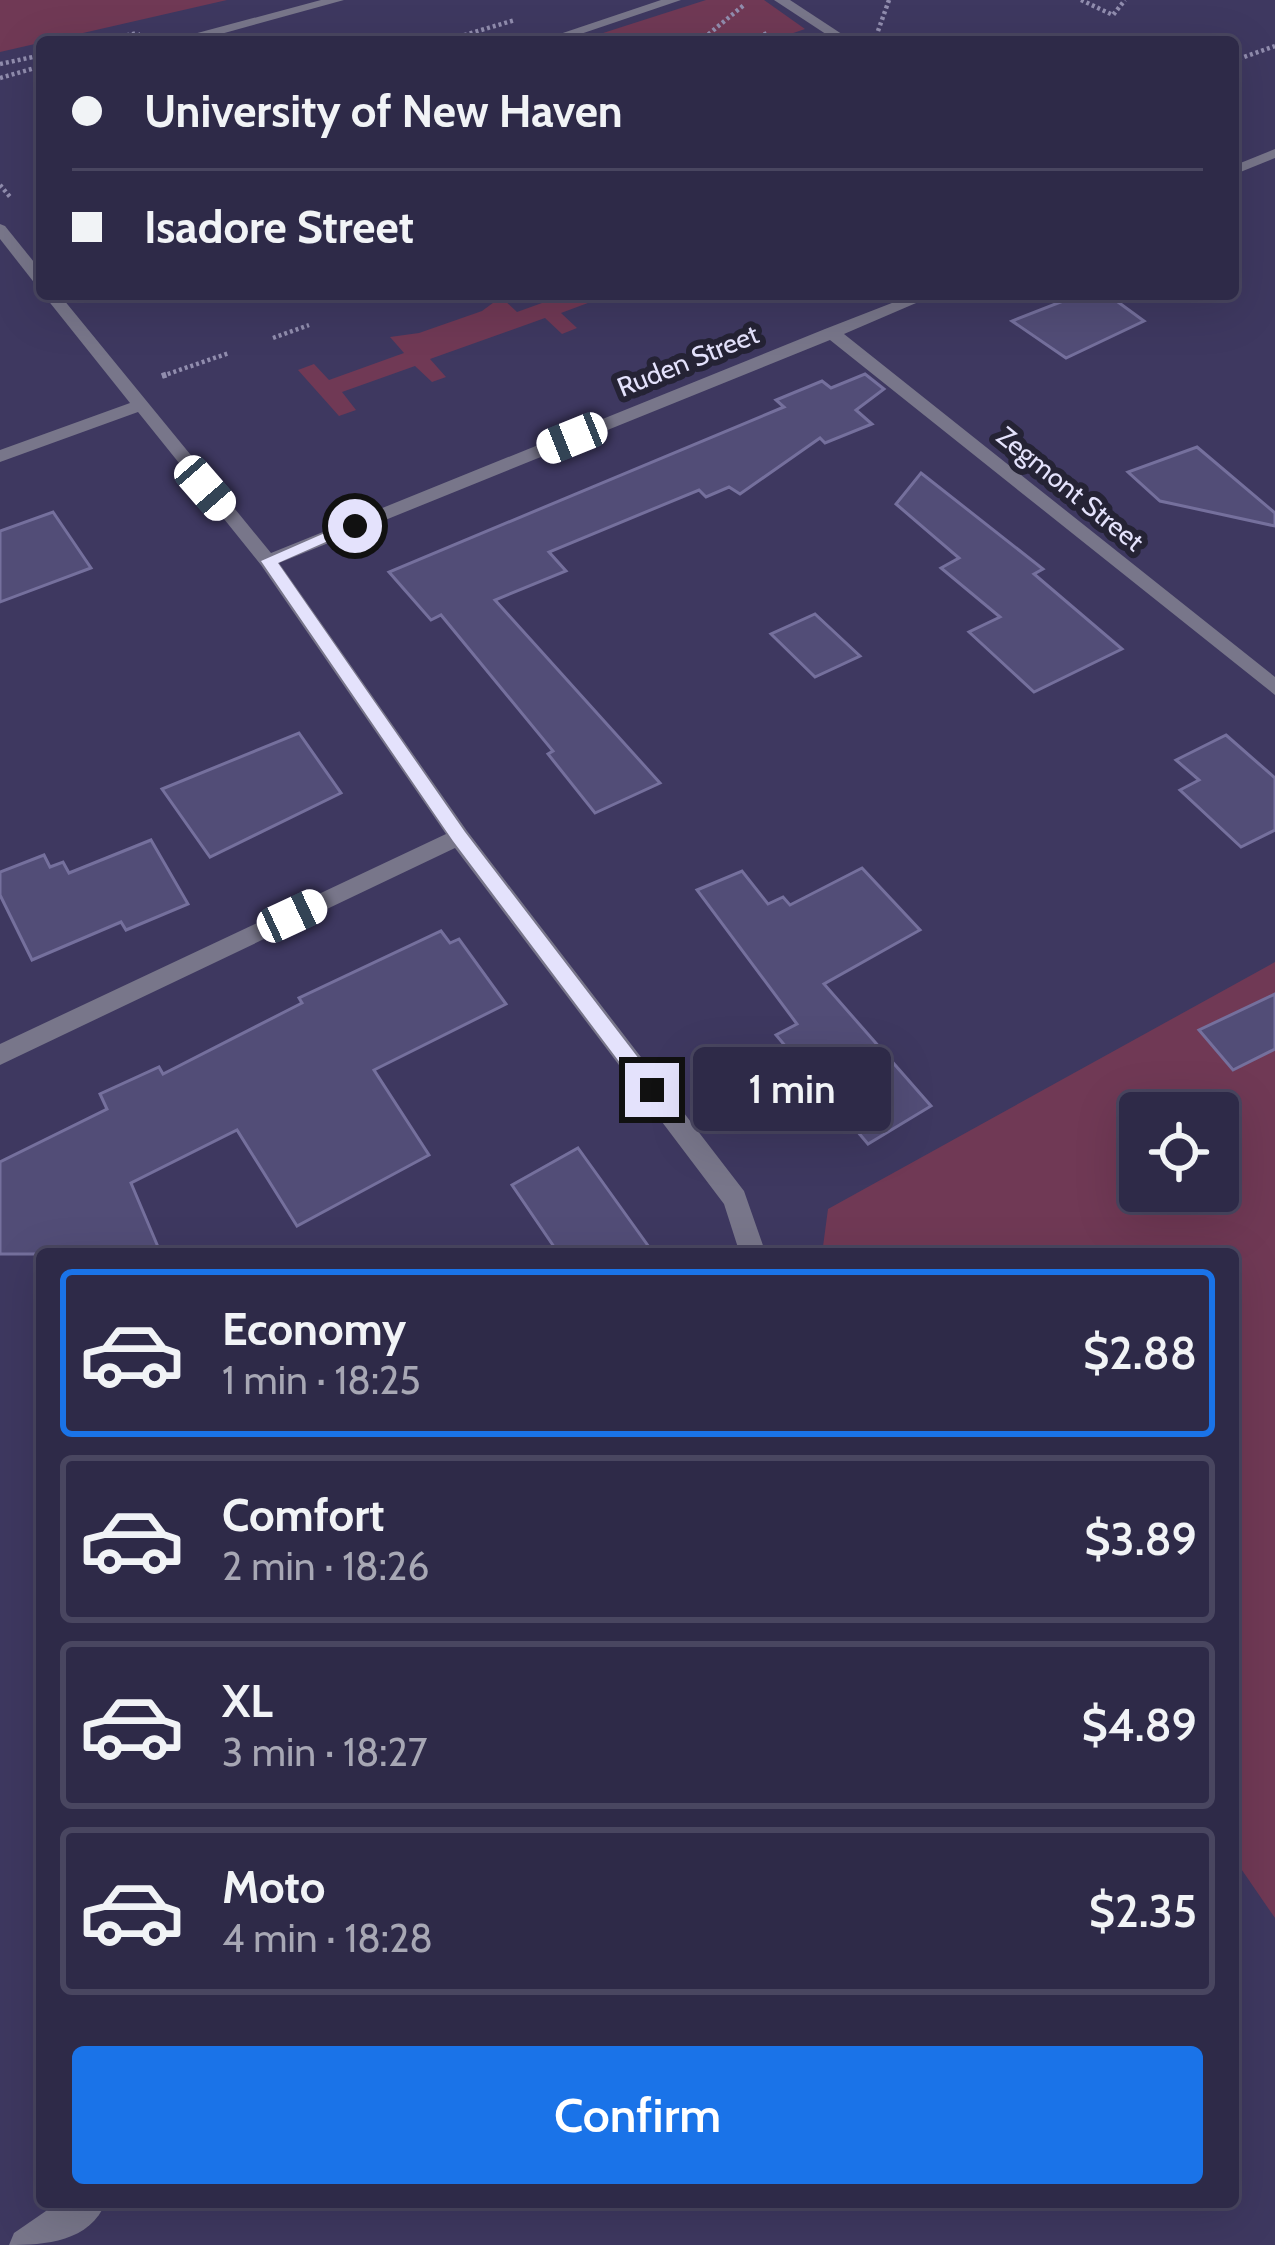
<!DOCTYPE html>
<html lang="en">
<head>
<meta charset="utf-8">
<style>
	:root { --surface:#2e2a48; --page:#36324f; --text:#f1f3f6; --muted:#a7a7b4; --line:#494660; --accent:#1a73e8 }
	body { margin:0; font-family:Cabin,sans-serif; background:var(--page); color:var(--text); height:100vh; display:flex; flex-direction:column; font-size:45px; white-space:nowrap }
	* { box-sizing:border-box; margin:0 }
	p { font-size:39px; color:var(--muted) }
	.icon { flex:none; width:66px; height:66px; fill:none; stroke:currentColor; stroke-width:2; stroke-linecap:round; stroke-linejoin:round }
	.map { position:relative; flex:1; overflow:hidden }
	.drawer { position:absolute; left:36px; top:1248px; width:1203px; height:960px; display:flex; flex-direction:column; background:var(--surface); border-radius:12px; box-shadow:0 12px 48px #0002,0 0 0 3px var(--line) }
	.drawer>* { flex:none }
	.banner { position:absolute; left:36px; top:36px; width:1203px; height:264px; border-radius:12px; box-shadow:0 12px 48px #0002,0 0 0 3px var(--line); display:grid; align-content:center; height:264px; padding:0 36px; background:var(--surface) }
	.controls { position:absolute; left:1119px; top:1092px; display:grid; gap:24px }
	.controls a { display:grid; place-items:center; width:120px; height:120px; border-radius:12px; background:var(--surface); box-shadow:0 12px 48px #0002,0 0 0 3px var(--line); font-size:60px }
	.end { position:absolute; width:54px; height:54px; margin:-27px; border:15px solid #e4e2fc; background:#111; box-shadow:0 0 0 6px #111 }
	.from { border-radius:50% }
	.bubble { position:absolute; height:84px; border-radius:12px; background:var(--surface); box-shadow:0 12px 48px #0002,0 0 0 3px var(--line); font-size:39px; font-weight:600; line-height:84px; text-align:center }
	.car { position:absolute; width:36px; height:72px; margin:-36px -18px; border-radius:15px; box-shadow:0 0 9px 3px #0007; background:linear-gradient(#fff 24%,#345 0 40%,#fff 0 76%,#345 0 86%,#fff 0) }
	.banner b { display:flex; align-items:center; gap:42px; height:114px; font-size:45px }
	.banner b+b { border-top:3px solid var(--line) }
	.banner i { width:30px; height:30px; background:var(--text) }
	ul { padding:21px 0 0; list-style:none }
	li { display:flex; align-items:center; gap:36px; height:168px; margin:0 24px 18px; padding:0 12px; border:6px solid var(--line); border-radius:12px }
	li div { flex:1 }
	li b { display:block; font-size:45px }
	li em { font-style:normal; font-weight:600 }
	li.current { border-color:var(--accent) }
	li>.icon { width:108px; height:108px; stroke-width:1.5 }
	.primary-button { display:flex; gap:24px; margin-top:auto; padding:24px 36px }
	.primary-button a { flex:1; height:138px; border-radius:12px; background:var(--accent); color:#fff; font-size:48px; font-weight:600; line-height:138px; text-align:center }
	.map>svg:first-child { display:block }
</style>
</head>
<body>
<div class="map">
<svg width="1275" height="2245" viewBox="0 0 1275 2245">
	<rect width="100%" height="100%" fill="#3e3860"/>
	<!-- green -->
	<g fill="#703955" fill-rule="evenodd">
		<polygon points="0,0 227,0 0,52"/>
		<polygon points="706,0 764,0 805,29 767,42 575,42"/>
		<polygon points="567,294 612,294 561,313 577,328 562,334 545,318 430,359 446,377 432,382 415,366 342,392 356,410 339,416 298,370 314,364 329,380 404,353 390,337 419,333 482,311 501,297 517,312"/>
		<path d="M1275,962V1918L1233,1857V1254H822L828,1209ZM1140,1113H1218V1191H1140Z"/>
	</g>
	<!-- building -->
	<g fill="#524d77" stroke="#75709d" stroke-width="3">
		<polygon points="1081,294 1107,294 1144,321 1066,358 1012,321"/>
		<polygon points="865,374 884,389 856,410 872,424 825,443 820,438 740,494 729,487 706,497 699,490 549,552 566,571 495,600 660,783 595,813 548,754 553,751 441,615 431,620 389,572 784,407 776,400 822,381 831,388"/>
		<polygon points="1197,447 1275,513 1275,526 1160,501 1128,472"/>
		<polygon points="921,473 1043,569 1034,574 1122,649 1034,692 969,632 1000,617 941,568 959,558 896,504"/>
		<polygon points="53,512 91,568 0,602 0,531"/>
		<polygon points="815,614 860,656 815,677 771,634"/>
		<polygon points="299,733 341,793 210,857 162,789"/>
		<polygon points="1226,735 1275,778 1275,830 1241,847 1180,790 1199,780 1176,760"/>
		<polygon points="151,840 188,904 126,930 121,922 32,960 0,895 0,872 44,855 50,867 63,862 69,873"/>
		<polygon points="862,868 920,930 824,984 931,1106 868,1144 776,1035 797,1024 697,890 742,871 768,904 783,897 790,905"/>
		<polygon points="441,931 450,943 459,939 506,1004 374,1070 429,1155 297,1226 237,1130 131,1183 161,1254 0,1254 0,1162 107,1109 100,1094 159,1067 163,1074 302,1003 299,998"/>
		<polygon points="1275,994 1275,1049 1233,1070 1199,1030"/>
		<polygon points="578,1148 654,1254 559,1254 512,1185"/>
	</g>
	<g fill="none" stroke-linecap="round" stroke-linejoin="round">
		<!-- path-far1 -->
		<g stroke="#918dae" stroke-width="4.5" stroke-dasharray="3 3" stroke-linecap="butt">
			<polyline points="1081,0 1113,15 1125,0"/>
			<polyline points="878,31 889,0"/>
			<polyline points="97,42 137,33 146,42"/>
			<polyline points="441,42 515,20"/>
			<polyline points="699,42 744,5"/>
			<polyline points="741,42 768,33"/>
			<polyline points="1233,61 1275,46"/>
			<polyline points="0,64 42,55"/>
			<polyline points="0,78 42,66"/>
			<polyline points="0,185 11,198"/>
			<polyline points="393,296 398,294"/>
			<polyline points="273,338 309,325"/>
			<polyline points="162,376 229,353"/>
		</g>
		<!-- path -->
		<polyline stroke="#918dae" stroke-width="6" stroke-dasharray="4.5 4.5" stroke-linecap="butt" points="162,376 168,374"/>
		<!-- lane -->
		<polygon fill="#78768a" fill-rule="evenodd" points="321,0 344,0 192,42 175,39"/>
		<!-- street -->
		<g fill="#78768a" fill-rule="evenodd">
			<polygon points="661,0 681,0 557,42 536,42"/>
			<polygon points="774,0 790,0 854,42 838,42"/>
			<polygon points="1275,149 1275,158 1233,175 1233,166"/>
			<polygon points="0,224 5,226 42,272 42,287 36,285 0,239"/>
			<polygon points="43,294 59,294 271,553 825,329 915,294 937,294 844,334 1275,677 1275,695 830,340 279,563 467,831 744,1191 766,1254 740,1254 724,1204 455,848 0,1065 0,1044 446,834 261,565 138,412 0,462 0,450 130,403"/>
			<path d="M59,2202H106C90,2242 45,2245 9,2245L14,2233Z"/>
		</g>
	</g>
	<!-- route -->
	<polygon fill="#e4e2fc" points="350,522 362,526 278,563 465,832 659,1085 659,1096 645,1096 453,841 261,561"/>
	<g text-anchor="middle" stroke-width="12" stroke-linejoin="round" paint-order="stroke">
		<!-- far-street labels -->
		<g font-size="27" fill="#e4e2fc" stroke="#252335">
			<text transform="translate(688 361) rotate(-22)" y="9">Ruden Street</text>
			<text transform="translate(1070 489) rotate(39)" y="9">Zegmont Street</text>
		</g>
	</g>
</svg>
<div class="controls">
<a><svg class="icon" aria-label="locate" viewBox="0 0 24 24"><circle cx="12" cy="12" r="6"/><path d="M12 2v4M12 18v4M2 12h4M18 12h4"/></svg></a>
</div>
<i class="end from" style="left:355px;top:526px"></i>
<i class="end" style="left:652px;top:1090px"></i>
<div class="bubble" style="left:693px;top:1047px;width:198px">1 min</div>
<i class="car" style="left:572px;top:438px;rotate:248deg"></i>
<i class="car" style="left:205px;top:488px;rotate:139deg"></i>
<i class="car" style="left:292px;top:916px;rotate:65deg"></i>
<div class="banner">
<b><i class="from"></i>University of New Haven</b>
<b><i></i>Isadore Street</b>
</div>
<section class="drawer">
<ul>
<li class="current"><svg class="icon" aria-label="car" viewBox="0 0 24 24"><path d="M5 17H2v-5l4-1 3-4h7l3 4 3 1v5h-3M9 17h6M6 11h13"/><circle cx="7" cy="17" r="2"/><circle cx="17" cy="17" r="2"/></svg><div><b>Economy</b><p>1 min · 18:25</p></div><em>$2.88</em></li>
<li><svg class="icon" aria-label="car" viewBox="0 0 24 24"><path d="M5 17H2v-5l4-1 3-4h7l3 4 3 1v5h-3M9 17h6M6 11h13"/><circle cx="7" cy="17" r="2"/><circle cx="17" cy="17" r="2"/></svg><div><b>Comfort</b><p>2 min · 18:26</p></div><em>$3.89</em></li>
<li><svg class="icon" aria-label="car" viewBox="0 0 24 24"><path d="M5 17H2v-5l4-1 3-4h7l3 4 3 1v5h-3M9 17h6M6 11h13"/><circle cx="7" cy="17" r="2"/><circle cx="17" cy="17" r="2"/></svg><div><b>XL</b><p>3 min · 18:27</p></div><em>$4.89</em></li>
<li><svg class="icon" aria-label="car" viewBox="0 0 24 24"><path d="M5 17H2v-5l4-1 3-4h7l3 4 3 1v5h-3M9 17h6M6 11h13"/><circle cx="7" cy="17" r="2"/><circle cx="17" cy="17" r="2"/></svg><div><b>Moto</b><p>4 min · 18:28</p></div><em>$2.35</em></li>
</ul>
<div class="primary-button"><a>Confirm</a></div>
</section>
</div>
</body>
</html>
